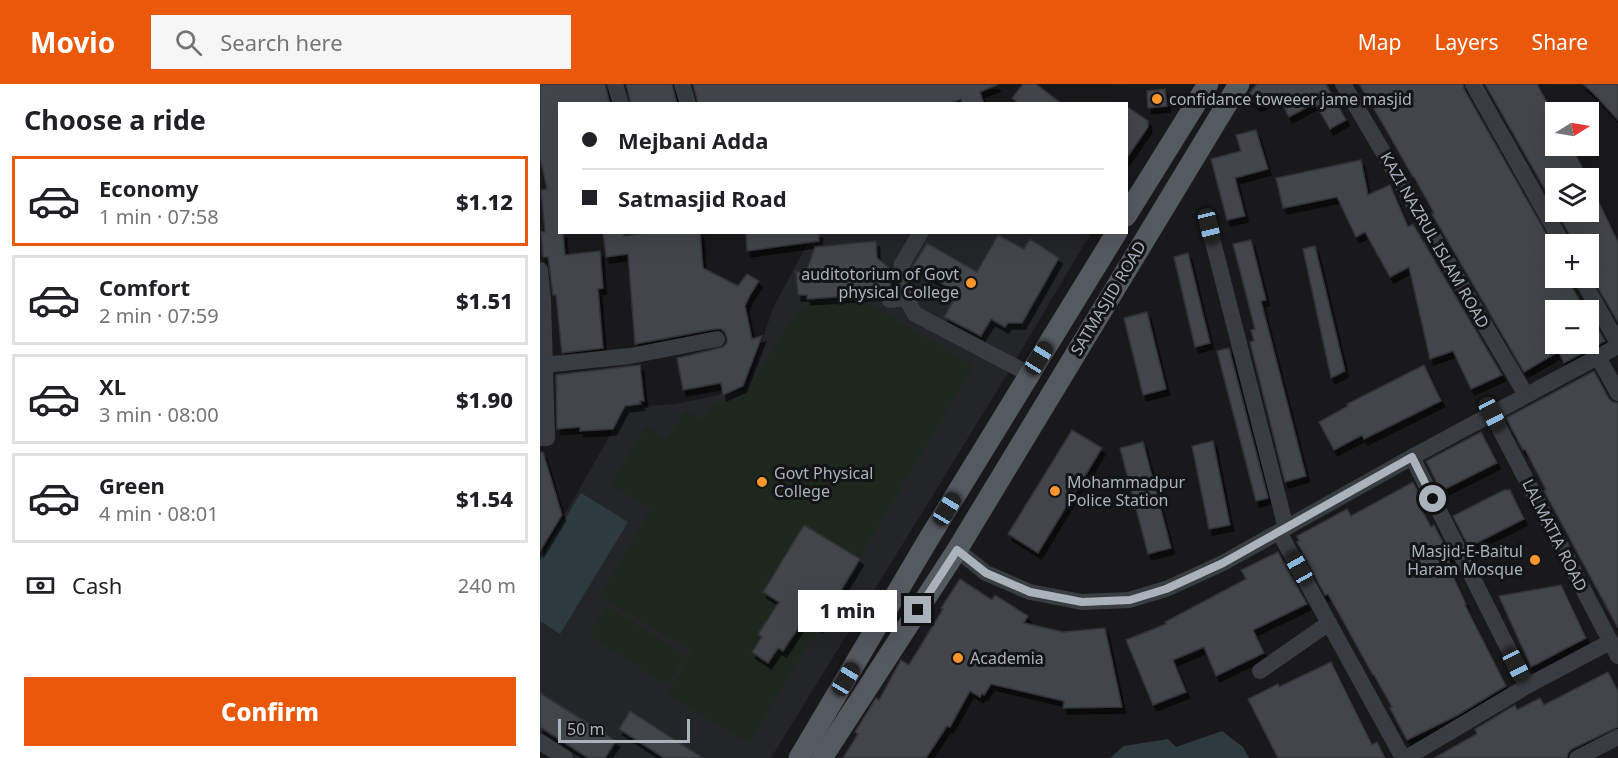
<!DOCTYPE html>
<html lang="en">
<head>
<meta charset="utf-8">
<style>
	:root { --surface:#fff; --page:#f6f6f6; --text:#202124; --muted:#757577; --line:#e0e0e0; --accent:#ea580c }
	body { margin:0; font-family:"Noto Sans",sans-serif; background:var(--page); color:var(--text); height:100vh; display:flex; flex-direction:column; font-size:22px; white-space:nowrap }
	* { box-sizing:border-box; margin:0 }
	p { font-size:20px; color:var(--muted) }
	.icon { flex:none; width:33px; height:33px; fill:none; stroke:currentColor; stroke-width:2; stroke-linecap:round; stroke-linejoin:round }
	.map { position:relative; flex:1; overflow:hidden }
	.sheet { display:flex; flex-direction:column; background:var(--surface); width:540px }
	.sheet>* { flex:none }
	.hud { position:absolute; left:18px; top:18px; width:570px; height:132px; border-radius:0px; box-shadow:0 6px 24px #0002; display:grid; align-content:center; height:132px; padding:0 24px; background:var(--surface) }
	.needle { width:39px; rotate:79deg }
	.fabs { position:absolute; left:1005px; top:18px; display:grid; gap:12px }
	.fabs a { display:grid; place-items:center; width:54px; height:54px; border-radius:0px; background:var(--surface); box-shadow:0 6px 24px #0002; font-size:30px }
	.scale { position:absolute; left:18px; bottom:15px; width:132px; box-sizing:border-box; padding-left:6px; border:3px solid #aab2bc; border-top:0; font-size:16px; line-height:21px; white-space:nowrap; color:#aab2bc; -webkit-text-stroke:4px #131416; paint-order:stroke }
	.end { position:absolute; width:27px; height:27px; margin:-14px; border:8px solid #aab2bc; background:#111; box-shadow:0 0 0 3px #111 }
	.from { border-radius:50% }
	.bubble { position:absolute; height:42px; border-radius:0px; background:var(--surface); box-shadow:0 6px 24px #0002; font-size:20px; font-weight:800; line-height:42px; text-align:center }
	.car { position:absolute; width:18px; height:36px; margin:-18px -9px; border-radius:8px; box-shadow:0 0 4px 2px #0007; background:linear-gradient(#222 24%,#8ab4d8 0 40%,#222 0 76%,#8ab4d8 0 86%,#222 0) }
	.hud b { display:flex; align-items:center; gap:21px; height:57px; font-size:22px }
	.hud b+b { border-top:2px solid var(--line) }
	.hud i { width:15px; height:15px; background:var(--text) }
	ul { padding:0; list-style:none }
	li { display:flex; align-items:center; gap:18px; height:90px; margin:0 12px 9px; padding:0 12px; border:3px solid var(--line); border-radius:0px }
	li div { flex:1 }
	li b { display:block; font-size:22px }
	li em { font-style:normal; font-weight:800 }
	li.active { border-color:var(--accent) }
	li>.icon { width:54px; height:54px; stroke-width:1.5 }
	h2 { padding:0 24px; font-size:27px; line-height:72px }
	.pay { display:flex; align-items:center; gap:15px; height:66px; padding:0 24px; font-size:22px }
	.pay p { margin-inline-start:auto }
	.button { display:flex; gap:12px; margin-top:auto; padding:12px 24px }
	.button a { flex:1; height:69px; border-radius:0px; background:var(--accent); color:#fff; font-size:24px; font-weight:800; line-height:69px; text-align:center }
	header { display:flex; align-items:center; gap:36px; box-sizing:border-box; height:84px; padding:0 30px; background:var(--accent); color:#fff }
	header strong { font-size:28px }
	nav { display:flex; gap:33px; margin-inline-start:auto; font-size:21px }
	.search { width:420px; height:54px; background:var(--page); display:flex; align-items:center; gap:15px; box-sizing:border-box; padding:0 21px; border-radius:0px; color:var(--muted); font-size:22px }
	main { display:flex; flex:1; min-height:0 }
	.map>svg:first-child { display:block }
</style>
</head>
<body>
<header>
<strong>Movio</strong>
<div class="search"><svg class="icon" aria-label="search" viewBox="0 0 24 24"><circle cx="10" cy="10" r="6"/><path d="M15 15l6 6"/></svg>Search here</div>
<nav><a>Map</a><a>Layers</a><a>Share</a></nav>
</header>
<main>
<section class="sheet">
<h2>Choose a ride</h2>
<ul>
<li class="active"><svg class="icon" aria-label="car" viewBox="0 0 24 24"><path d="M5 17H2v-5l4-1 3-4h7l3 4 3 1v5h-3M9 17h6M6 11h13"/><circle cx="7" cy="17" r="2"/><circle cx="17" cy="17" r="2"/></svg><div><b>Economy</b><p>1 min · 07:58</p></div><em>$1.12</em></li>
<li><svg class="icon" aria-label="car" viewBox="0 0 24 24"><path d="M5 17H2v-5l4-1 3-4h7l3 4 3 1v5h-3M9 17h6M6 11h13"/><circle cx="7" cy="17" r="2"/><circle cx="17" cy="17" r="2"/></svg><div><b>Comfort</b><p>2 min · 07:59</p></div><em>$1.51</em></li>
<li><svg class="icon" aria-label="car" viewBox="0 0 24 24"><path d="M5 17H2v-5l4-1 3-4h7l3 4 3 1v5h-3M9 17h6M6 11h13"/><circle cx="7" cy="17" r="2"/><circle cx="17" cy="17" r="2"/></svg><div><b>XL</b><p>3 min · 08:00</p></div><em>$1.90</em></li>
<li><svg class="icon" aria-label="car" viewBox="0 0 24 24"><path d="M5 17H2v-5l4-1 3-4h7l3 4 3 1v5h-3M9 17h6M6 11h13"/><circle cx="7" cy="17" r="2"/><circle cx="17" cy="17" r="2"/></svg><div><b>Green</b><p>4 min · 08:01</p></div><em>$1.54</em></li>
</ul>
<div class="pay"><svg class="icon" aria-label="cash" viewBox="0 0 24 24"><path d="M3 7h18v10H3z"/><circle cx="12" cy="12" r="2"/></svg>Cash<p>240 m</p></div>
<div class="button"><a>Confirm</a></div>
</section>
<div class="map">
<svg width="1078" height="674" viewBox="0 0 1078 674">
	<defs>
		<filter id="shadow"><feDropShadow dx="3.5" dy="6" stdDeviation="0" flood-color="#0009"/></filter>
	</defs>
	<rect width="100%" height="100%" fill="#19191b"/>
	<!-- built -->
	<polygon fill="#242528" points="273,149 551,149 460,302 231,674 34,674 0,651 0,474 86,323 136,320 206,305 233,224"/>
	<!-- green -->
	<g fill="#1e271e">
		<polygon points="271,217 304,221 315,217 326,218 433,282 209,659 127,610 152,567 60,512 111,425 71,400 106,343 127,356 145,326 163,337 174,319 204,313 257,227 266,224"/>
		<polygon points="67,522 146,572 127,601 49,551"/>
	</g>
	<!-- water -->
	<g fill="#2d3b40">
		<polygon points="41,409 88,438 20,550 0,537 0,476"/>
		<polygon points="682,647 703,663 709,674 570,674 584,662 628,655 636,663"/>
	</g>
	<!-- building -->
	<g fill="#424448" stroke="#323337" stroke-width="1.5" filter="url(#shadow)">
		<polygon points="0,0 65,0 70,20 20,20 20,148 23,148 25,171 60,167 63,204 58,205 63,264 22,269 16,211 13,211 8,173 3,173 1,148 5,148 1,106 7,105 0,73"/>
		<polygon points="86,0 132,0 137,20 91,20"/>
		<polygon points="153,0 456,0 457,1 440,8 444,20 422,20 421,15 409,20 158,20"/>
		<polygon points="483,0 496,0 522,20 479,20 472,14"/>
		<polygon points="717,0 786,0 806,36 790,45 775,19 749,33 737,10 718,22 707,12"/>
		<polygon points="819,0 923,0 924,5 1016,167 1016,194 1027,194 1045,226 1016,226 1016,260 1048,260 1048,228 1065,257 1024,279 1016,262 1016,269 984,288 892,130 894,129 874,93 873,93 844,42"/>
		<polygon points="945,0 997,0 1016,35 1016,62 1031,62 1048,94 1016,94 1016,125"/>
		<polygon points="1043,0 1078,0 1078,36 1055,11"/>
		<polygon points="625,5 627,22 608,24 607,7"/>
		<polygon points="586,22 608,37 608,43 586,75"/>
		<polygon points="716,46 728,85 695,94 705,132 687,136 671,75 701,67 696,51"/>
		<polygon points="821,76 828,111 850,101 868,143 873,140 962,291 931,305 913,267 890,275 869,183 850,193 825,148 816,153 797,113 743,124 736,94"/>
		<polygon points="1048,95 1078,158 1078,238 1048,187 1048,160 1033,160 1032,155 1017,128 1048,128"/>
		<polygon points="63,148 84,148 84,152 113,148 160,148 163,184 198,202 207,190 219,197 210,211 205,222 212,255 222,252 203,302 183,311 181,299 143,306 137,274 183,263 187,259 187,254 185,249 181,245 175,245 95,260 88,170 66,173"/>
		<polygon points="206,148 279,148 279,157 207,167"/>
		<polygon points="458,151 484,165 490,155 519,174 482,239 468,239 465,243 451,235 441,252 404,233 418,209 373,182 387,159 437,188"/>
		<polygon points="711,156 726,216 721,217 766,392 745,398 710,258 714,257 711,246 715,245 693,160"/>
		<polygon points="336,157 337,174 349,184 351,205 340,207 340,210 267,215 267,211 258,211 256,188 266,188 275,163"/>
		<polygon points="775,162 805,287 791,294 763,165"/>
		<polygon points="648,169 670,259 655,263 634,173"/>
		<polygon points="607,228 626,305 603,311 584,234"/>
		<polygon points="689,264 728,414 716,417 677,267"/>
		<polygon points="100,281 104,317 100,317 101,320 85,322 73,345 40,347 40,343 17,345 16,291"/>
		<polygon points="884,281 901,317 824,355 822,351 794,366 779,338 808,322 807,320"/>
		<polygon points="1054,287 1069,315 1073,318 1078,319 1078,544 1004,407 1006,406 985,365 983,366 966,334"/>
		<polygon points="532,346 562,364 498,469 468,450"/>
		<polygon points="941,348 957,379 901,407 886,377"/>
		<polygon points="673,357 690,441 669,445 652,362"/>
		<polygon points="603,358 631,464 608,470 580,364"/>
		<polygon points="3,368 22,431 0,467 0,369"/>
		<polygon points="873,398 882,417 878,419 891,443 894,441 910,472 907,474 911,481 908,482 926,520 925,521 966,602 916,632 867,656 850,624 852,623 834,591 833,591 788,510 785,511 757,458 759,457 757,452 807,425 811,432"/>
		<polygon points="964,406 970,406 984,435 929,463 913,432"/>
		<polygon points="264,441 320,475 279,543 265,534 243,567 238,564 228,579 212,568 222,553 218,550 239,518 223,508"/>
		<polygon points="738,468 767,520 713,546 724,569 676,592 664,563 633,576 646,608 613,621 586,556 626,540 625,538 706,495 701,486"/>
		<polygon points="420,495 452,516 455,511 488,532 484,539 523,548 565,544 582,623 523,624 524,617 451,600 444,611 442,609 440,613 430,607 410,643 407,642 386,674 303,674 318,650 315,648 336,614 339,616 361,576 369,581 403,525 401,524"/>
		<polygon points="1021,501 1046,554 991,583 959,512"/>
		<polygon points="791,578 832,661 837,658 845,674 738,674 708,615 738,600 739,603"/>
		<polygon points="1068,588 1078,607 1078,643 1032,665 1028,669 1027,674 894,674 937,650 935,645 975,621 977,626 1000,614 1004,621"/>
		<polygon points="0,609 76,657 65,674 48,674 0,643"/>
		<polygon points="90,627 163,674 124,674 79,645"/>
	</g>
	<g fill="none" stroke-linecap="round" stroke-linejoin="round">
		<!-- minor -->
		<g stroke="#393c40" stroke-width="16">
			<polyline points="75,0 81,20"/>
			<polyline points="142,0 148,20"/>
			<polyline points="803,0 986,311"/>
			<polyline points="933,0 1023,160"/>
			<polyline points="669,142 746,444"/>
			<polyline points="381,148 362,180 366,214 375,230 489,290"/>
			<polyline points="0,186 3,215 7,354 0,354"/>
			<polyline points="1041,194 1078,259"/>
			<polyline points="350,216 366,214"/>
			<polyline points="1058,273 1078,309"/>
			<polyline points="4,281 90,272 177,255"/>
			<polyline points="952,330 1078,572"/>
			<polyline points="872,373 987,602"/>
			<polyline points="739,448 863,674"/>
			<polyline points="417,466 446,489 490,508 542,518 589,516 626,505 683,479 872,373 1078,262"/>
			<polyline points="720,587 789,539"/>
			<polyline points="0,658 25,674"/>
			<polyline points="866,674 987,602 1070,558"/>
			<polyline points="1037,674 1078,653"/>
		</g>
		<!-- major -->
		<g stroke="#555960" stroke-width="21">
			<polyline points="586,132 668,0"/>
			<polyline points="259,674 388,456 577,148"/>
			<polyline points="282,674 417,466 699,0"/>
		</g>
	</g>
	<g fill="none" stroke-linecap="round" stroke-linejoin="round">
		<!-- route -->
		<polyline stroke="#aab2bc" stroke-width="8" points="378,526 417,466 446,489 490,508 542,518 590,516 626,505 683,479 872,373 893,415"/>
	</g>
	<!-- markers -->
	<g fill="#ff952d" stroke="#131416" stroke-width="2">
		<circle cx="617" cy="15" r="6"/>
		<circle cx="431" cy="199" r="6"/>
		<circle cx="222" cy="398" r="6"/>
		<circle cx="515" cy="407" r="6"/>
		<circle cx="995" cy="476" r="6"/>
		<circle cx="418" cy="574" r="6"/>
	</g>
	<g text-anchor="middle" stroke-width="6" stroke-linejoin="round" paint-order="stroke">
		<!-- poi labels -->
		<g font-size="16" fill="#aab2bc" stroke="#131416" text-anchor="start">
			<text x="629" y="21">confidance toweeer jame masjid</text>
			<text x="419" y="196" text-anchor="end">auditotorium of Govt<tspan x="419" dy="18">physical College</tspan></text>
			<text x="234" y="395">Govt Physical<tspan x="234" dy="18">College</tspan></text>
			<text x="527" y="404">Mohammadpur<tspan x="527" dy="18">Police Station</tspan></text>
			<text x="983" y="473" text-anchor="end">Masjid-E-Baitul<tspan x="983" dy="18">Haram Mosque</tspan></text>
			<text x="430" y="580">Academia</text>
		</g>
		<!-- street labels -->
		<g font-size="16" fill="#aab2bc" stroke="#131416">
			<text transform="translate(895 156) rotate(60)" y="6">KAZI NAZRUL ISLAM ROAD</text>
			<text transform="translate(568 214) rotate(-59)" y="6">SATMASJID ROAD</text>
			<text transform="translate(1015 451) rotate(63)" y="6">LALMATIA ROAD</text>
		</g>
	</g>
</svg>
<div class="fabs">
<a><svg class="needle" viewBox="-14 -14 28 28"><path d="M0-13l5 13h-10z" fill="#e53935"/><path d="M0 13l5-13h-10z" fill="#757577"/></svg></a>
<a><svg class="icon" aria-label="layers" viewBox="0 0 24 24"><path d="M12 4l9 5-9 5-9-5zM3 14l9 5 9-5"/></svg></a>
<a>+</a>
<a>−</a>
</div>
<div class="scale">50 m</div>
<i class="end from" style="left:893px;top:415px"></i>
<i class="end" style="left:378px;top:526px"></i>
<div class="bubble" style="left:258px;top:506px;width:99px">1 min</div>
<i class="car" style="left:669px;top:142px;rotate:166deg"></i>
<i class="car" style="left:499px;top:274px;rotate:32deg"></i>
<i class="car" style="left:952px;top:330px;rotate:152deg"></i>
<i class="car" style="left:407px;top:425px;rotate:31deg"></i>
<i class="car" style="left:759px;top:484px;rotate:331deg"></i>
<i class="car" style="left:976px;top:581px;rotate:153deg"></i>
<i class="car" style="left:306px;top:595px;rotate:31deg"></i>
<div class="hud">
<b><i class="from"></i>Mejbani Adda</b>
<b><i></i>Satmasjid Road</b>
</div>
</div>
</main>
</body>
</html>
